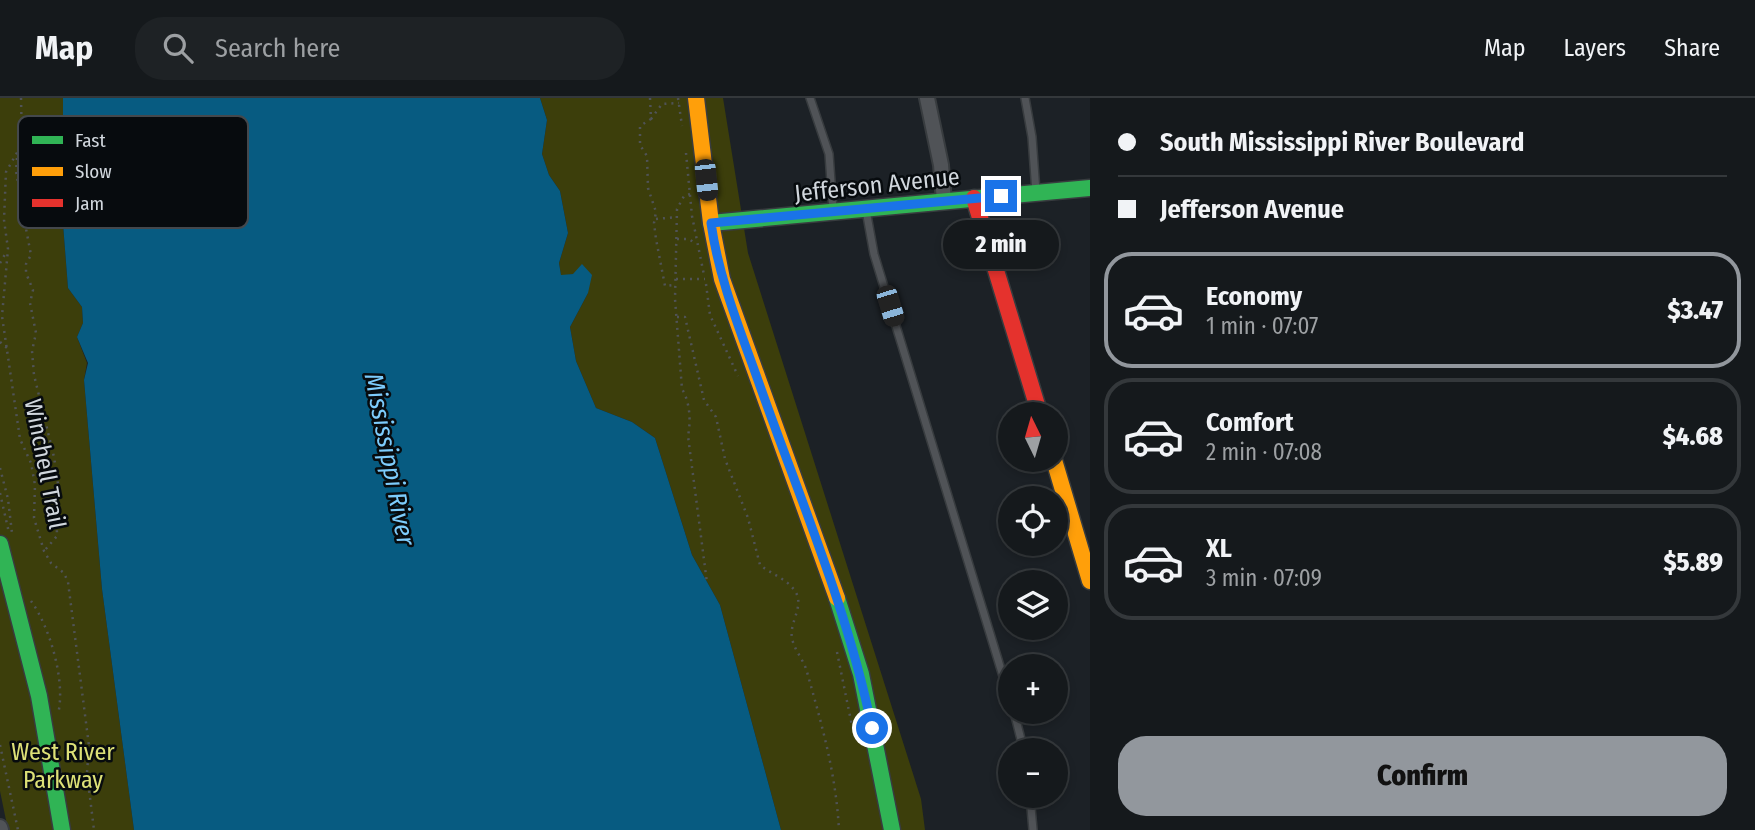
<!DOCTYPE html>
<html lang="en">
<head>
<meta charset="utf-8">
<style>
	:root { --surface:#15191c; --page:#1e2225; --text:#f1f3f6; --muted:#9da0a3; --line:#34383b; --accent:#92979d }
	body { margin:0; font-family:"Fira Sans Condensed",sans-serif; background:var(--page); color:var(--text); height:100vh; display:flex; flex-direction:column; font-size:26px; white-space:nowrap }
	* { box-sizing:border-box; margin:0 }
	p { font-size:23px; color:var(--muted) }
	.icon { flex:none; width:38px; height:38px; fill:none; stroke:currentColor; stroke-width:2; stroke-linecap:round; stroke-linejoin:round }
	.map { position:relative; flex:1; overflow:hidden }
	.details { display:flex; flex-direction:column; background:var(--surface); width:665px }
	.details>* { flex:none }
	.hud { display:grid; align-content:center; height:154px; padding:0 28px; background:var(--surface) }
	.needle { width:46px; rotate:355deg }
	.fabs { position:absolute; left:998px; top:304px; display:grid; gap:14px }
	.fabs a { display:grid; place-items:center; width:70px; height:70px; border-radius:50%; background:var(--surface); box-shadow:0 4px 10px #0003,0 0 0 2px var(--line); font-size:35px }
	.end { position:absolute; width:32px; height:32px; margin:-16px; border:9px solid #1a73e8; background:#fff; box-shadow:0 0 0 4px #fff }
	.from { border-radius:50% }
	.bubble { position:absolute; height:49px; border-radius:24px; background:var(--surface); box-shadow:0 4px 10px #0003,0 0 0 2px var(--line); font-size:23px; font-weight:800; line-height:49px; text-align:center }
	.car { position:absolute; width:21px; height:42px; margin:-21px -10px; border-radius:9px; box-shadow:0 0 5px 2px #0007; background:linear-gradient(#222 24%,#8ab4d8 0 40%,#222 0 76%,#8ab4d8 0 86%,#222 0) }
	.hud b { display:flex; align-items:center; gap:24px; height:66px; font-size:26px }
	.hud b+b { border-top:2px solid var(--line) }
	.hud i { width:18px; height:18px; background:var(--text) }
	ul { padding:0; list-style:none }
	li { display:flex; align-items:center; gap:21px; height:116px; margin:0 14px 10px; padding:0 14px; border:4px solid var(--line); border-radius:28px }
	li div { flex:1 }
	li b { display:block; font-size:26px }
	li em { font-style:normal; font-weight:800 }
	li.on { border-color:var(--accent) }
	li>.icon { width:63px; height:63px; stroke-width:1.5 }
	.action { display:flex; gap:14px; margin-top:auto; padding:14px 28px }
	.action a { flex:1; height:80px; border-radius:28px; background:var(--accent); color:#111; font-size:28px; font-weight:800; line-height:80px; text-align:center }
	header { display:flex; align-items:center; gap:42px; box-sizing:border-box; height:98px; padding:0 35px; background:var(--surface); border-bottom:2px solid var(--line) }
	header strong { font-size:33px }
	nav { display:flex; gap:38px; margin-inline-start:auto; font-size:24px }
	.search { width:490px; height:63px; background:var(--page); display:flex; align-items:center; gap:18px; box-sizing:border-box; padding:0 24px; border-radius:28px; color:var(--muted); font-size:26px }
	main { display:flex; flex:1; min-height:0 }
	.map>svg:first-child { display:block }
</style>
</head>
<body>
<header>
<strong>Map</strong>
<div class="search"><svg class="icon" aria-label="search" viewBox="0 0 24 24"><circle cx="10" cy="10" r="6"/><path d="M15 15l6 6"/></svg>Search here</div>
<nav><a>Map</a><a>Layers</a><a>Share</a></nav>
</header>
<main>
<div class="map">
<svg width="1090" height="732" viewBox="0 0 1090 732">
	<rect width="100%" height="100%" fill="#1c2126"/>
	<!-- green -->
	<g fill="#3c3e0b">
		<polygon points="0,0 63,0 63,126 68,190 82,209 83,225 77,239 87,265 84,282 102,491 134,732 8,732 0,693"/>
		<polygon points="540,0 723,0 748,155 921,701 925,732 781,732 720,507 692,457 655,340 632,324 596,310 576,263 570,229 588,195 573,176 561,178 559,165 568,135 560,93 549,77 542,56 547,22"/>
	</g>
	<!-- water -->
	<polygon fill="#075b81" points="63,0 540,0 547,22 542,56 549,77 560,93 568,135 559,165 561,177 573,176 582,166 592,177 588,195 570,229 576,263 596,310 632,324 655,340 692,457 720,507 781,732 134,732 102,491 84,282 88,265 77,239 83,225 82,209 68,190 63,126"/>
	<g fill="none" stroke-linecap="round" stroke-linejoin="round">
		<defs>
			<g id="lane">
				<polyline points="810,0 829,56 833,112"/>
				<polyline points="1025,0 1032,39 1036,94"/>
				<polyline points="866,112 874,156 1010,601"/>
				<polyline points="1014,614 1024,653"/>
				<polyline points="1030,698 1033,732"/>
			</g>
			<g id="street">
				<polyline points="927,0 941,67 944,103"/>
				<polyline points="0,729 1,732"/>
			</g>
			<g id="fast">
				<polyline points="711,125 1090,90"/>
				<polyline points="0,446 39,598 62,732"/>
				<polyline points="837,500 861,576 892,732"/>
			</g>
			<g id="slow">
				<polyline points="696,0 711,125 722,181 837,500"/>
				<polyline points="1054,362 1090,483"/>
			</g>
			<polyline id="jam" points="974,100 1040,317"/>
		</defs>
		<!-- lane casing -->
		<use href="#lane" stroke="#383c3f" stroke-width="10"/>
		<!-- street casing -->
		<use href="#street" stroke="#383c3f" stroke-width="18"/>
		<!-- fast casing -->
		<use href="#fast" stroke="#383c3f" stroke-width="19"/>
		<!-- slow casing -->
		<use href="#slow" stroke="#383c3f" stroke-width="19"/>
		<!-- jam casing -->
		<use href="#jam" stroke="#383c3f" stroke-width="19"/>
		<!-- path -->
		<g stroke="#505356" stroke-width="2.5" stroke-dasharray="2 5" stroke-linecap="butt">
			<polyline points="21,0 22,46 6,74 4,122 8,151 2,218 20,341 31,365 35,387 34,420 44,453 51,465 64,475 68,484 89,648 87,675 94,732"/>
			<polyline points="650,0 651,21 640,28 640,47 647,58 648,90 656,114 654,125 656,141 665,188 675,187"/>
			<polyline points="678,0 682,28"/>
			<polyline points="651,21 662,6 679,5"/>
			<polyline points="686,55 692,118 704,177"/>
			<polyline points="17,60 16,73 19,90 27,97 28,104 23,115 31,157 26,166 26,175 33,192 30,205 36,235 32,253 34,277 54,359 58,386 56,400 57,438 45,452"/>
			<path d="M690,96L684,98L677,111L675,201L682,291C690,304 691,323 688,338L707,485"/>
			<polyline points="656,121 677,119"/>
			<polyline points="677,141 689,141 696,146"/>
			<polyline points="0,165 7,153"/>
			<polyline points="676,181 705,181"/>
			<polyline points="706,186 710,217 738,278"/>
			<path d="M677,219H685L704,302L716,319L725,361L748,420L760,467C771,476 787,481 795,493C805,508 789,524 792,540C794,552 804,562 807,574C822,627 836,676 839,732"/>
			<polyline points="0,244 7,250"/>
			<polyline points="0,370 8,401 12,435"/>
			<polyline points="0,395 9,435"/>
			<path d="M31,503C50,529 66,584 58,616"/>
			<polyline points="837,554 851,623 857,643"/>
			<polyline points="0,647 18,732"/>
		</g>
		<!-- lane -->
		<use href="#lane" stroke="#505357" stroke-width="7"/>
		<!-- street -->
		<use href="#street" stroke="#505357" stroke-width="14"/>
		<!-- fast -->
		<use href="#fast" stroke="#30b455" stroke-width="16"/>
		<!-- slow -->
		<use href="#slow" stroke="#ff9f0a" stroke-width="16"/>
		<!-- jam -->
		<use href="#jam" stroke="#e5322d" stroke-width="16"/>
	</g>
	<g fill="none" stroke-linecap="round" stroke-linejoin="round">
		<!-- route -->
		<path stroke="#1a73e8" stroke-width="9" d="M872,630C848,512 800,401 760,288C741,234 719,182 711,125L1001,98"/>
	</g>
	<g text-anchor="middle" stroke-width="5" stroke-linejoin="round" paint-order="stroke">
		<!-- street labels -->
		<g font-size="24" fill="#d1d7dd" stroke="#070b0e">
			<text transform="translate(877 87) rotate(-6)" y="8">Jefferson Avenue</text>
			<text transform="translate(45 366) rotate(79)" y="8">Winchell Trail</text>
		</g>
		<!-- park labels -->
		<g font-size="24" fill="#dde177" stroke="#070b0e">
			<text x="63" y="662">West River<tspan x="63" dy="28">Parkway</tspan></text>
		</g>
		<!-- water labels -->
		<g font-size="26" font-style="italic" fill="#7dccfc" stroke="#070b0e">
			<text transform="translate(390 361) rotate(79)" y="9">Mississippi River</text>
		</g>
	</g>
	<!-- legend -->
	<rect x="18" y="18" width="230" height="112" rx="10" fill="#070b0e" stroke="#44484c" stroke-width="2"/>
	<rect x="32" y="38" width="31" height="8" fill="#30b455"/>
	<rect x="32" y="69" width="31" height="9" fill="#ff9f0a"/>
	<rect x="32" y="101" width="31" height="8" fill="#e5322d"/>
	<g font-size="19" fill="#d1d7dd">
		<text x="75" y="49">Fast</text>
		<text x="75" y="80">Slow</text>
		<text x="75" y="112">Jam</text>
	</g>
</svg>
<div class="fabs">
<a><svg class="needle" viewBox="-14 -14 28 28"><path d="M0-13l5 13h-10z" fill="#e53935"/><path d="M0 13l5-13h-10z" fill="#9da0a3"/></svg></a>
<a><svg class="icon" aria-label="locate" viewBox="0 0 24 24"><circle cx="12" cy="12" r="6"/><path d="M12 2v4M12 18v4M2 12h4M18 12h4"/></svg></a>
<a><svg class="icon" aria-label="layers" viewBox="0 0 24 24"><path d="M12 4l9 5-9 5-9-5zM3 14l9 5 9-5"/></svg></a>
<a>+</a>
<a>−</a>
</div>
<i class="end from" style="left:872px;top:630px"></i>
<i class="end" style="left:1001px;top:98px"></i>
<div class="bubble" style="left:943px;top:122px;width:116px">2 min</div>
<i class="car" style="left:706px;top:82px;rotate:174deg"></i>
<i class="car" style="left:890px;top:208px;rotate:163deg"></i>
</div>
<section class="details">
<div class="hud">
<b><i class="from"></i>South Mississippi River Boulevard</b>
<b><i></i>Jefferson Avenue</b>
</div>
<ul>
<li class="on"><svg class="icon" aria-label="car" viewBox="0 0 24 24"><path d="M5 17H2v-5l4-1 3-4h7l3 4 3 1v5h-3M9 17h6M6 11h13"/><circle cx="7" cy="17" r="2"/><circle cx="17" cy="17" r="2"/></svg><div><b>Economy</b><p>1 min · 07:07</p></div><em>$3.47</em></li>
<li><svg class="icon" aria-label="car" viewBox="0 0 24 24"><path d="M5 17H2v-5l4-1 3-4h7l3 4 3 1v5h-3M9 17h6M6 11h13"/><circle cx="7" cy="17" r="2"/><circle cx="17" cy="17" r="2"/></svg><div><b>Comfort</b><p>2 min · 07:08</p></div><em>$4.68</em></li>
<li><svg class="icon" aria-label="car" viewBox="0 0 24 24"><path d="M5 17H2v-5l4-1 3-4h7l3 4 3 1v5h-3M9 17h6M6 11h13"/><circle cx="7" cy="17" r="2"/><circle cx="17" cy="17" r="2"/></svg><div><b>XL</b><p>3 min · 07:09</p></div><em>$5.89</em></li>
</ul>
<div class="action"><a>Confirm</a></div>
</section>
</main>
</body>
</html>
